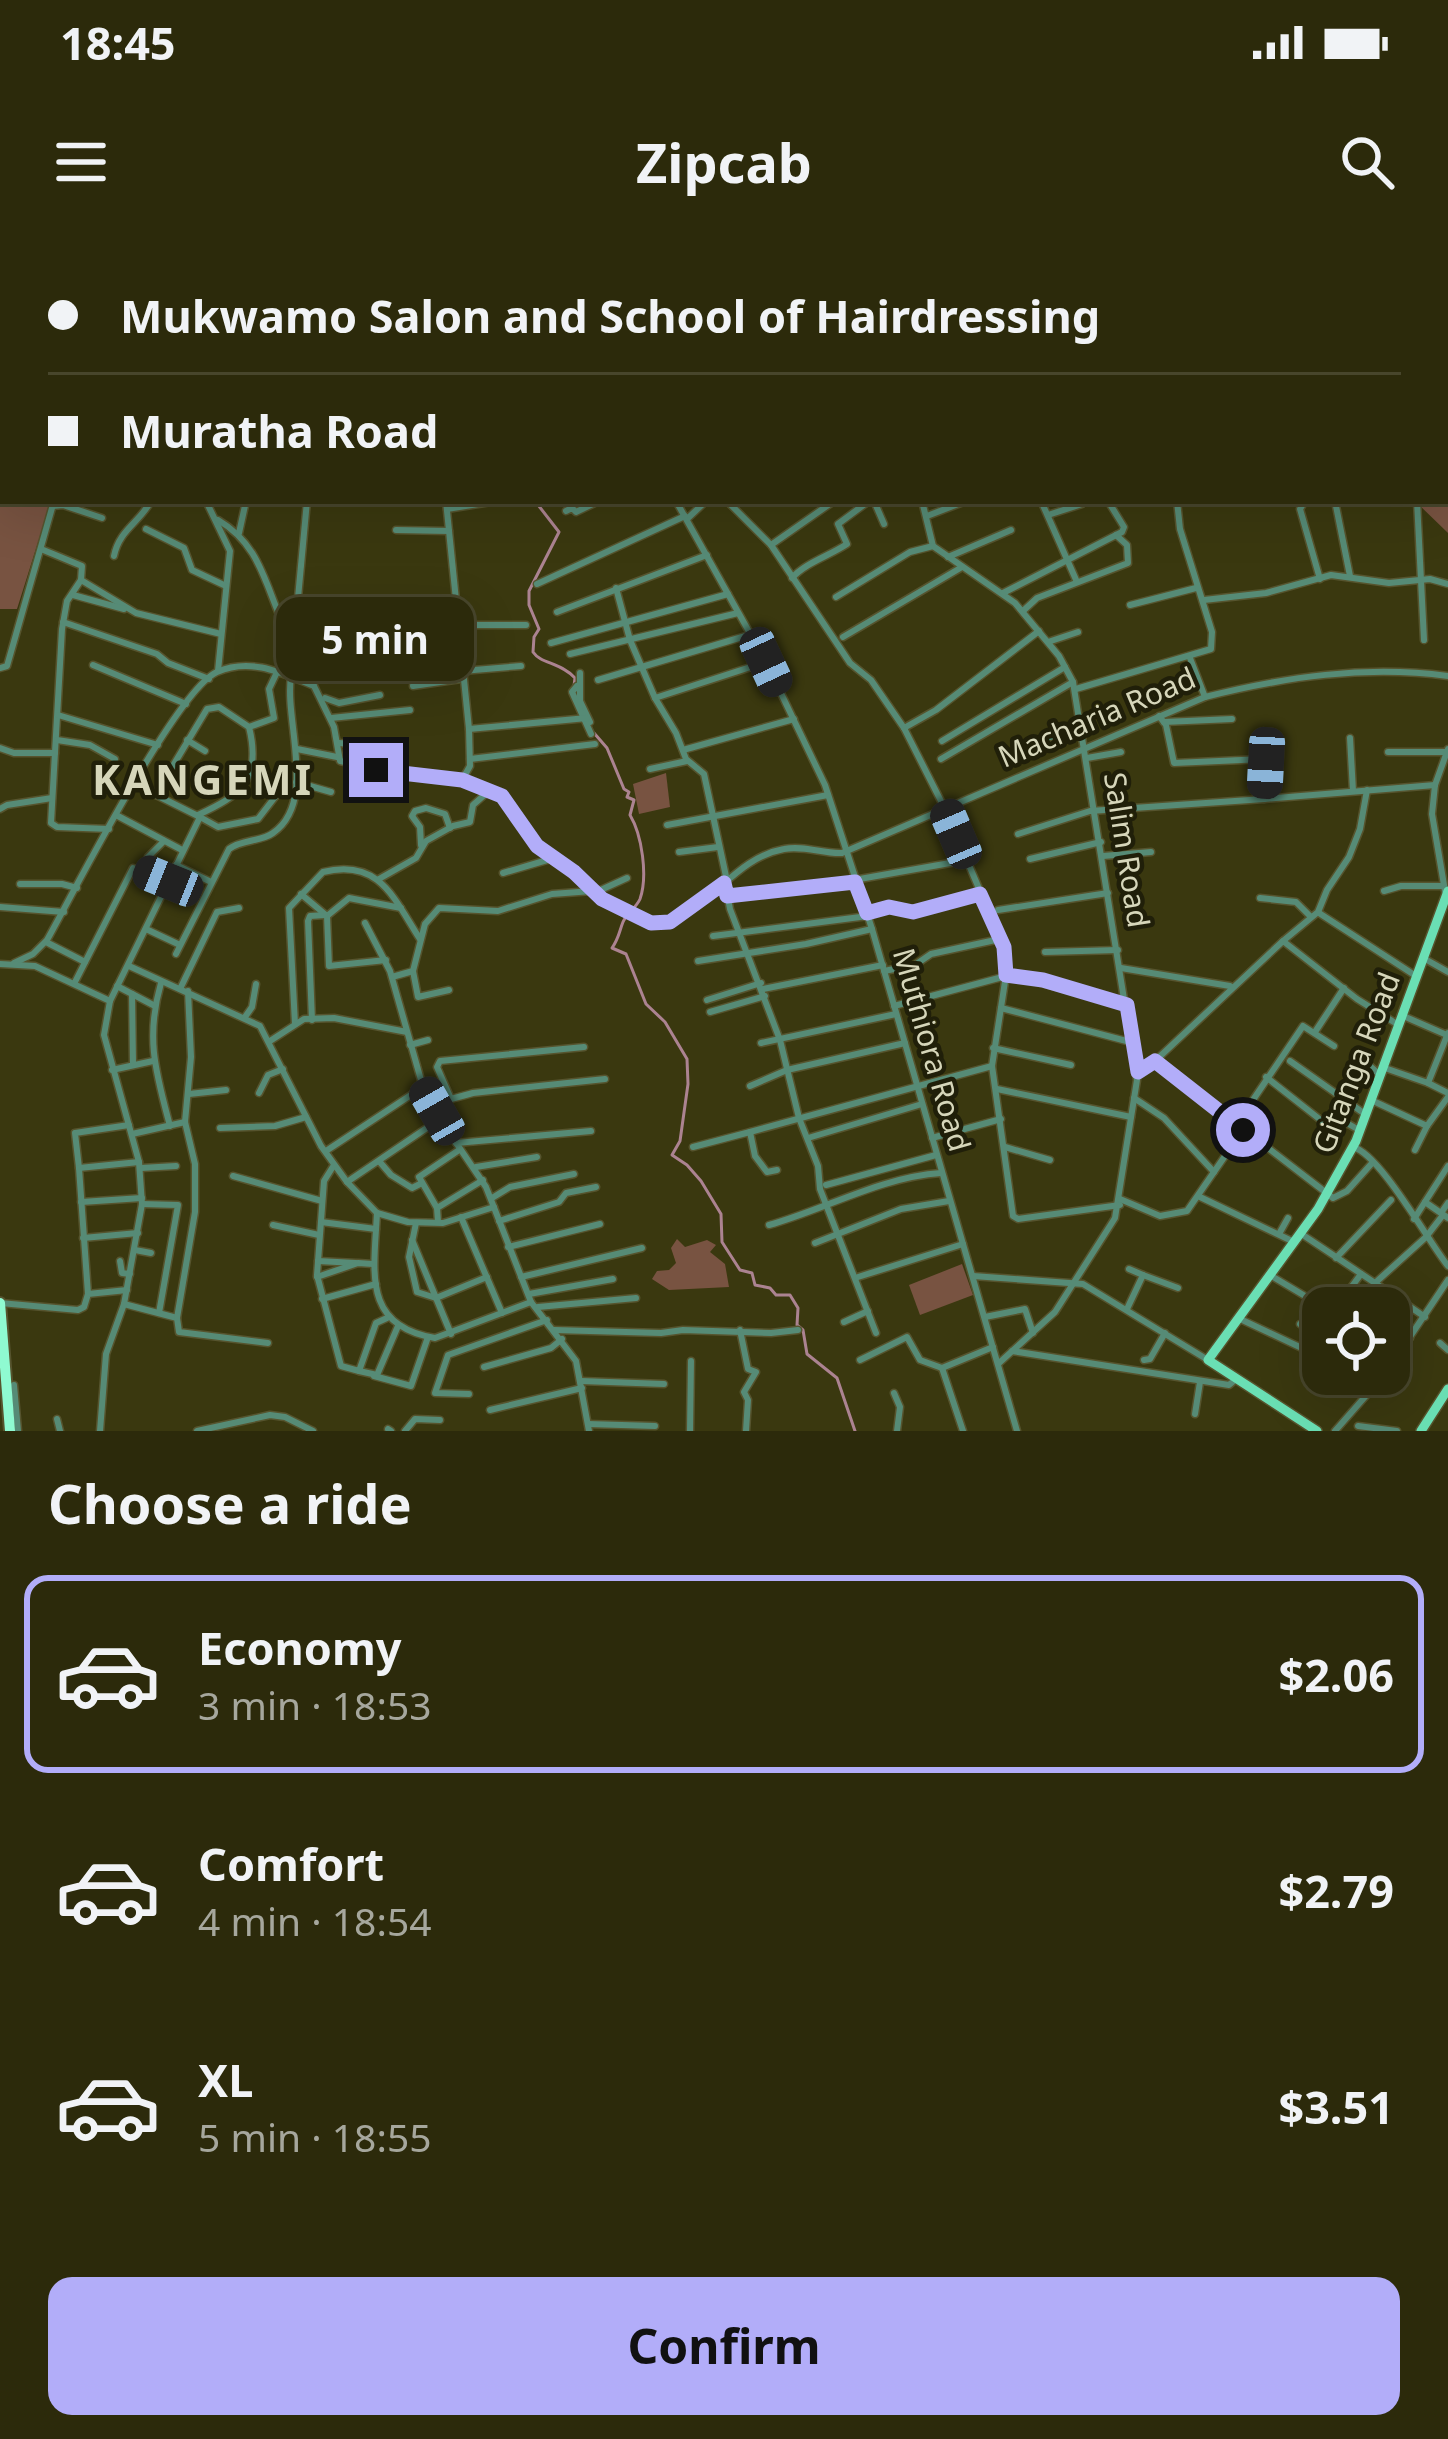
<!DOCTYPE html>
<html lang="en">
<head>
<meta charset="utf-8">
<style>
	:root { --surface:#2c2a0b; --page:#383619; --text:#f1f3f6; --muted:#a6a79d; --line:#48462c; --accent:#b2adf9 }
	body { margin:0; font-family:"Noto Sans",sans-serif; background:var(--page); color:var(--text); height:100vh; display:flex; flex-direction:column; font-size:45px; white-space:nowrap }
	* { box-sizing:border-box; margin:0 }
	p { font-size:39px; color:var(--muted) }
	.icon { flex:none; width:66px; height:66px; fill:none; stroke:currentColor; stroke-width:2; stroke-linecap:round; stroke-linejoin:round }
	.map { position:relative; height:1191px; overflow:hidden }
	.sheet { display:flex; flex-direction:column; background:var(--surface); flex:1 }
	.sheet>* { flex:none }
	.guide { position:absolute; left:0px; top:0px; width:1449px; height:264px; box-shadow:0 12px 48px #0002,0 0 0 3px var(--line); display:grid; align-content:center; height:264px; padding:0 48px; background:var(--surface) }
	.tools { position:absolute; left:1302px; top:1047px; display:grid; gap:24px }
	.tools a { display:grid; place-items:center; width:108px; height:108px; border-radius:24px; background:var(--surface); box-shadow:0 12px 48px #0002,0 0 0 3px var(--line); font-size:60px }
	.end { position:absolute; width:54px; height:54px; margin:-27px; border:15px solid #b2adf9; background:#111; box-shadow:0 0 0 6px #111 }
	.from { border-radius:50% }
	.bubble { position:absolute; height:84px; border-radius:24px; background:var(--surface); box-shadow:0 12px 48px #0002,0 0 0 3px var(--line); font-size:39px; font-weight:700; line-height:84px; text-align:center }
	.car { position:absolute; width:36px; height:72px; margin:-36px -18px; border-radius:15px; box-shadow:0 0 9px 3px #0007; background:linear-gradient(#222 24%,#8ab4d8 0 40%,#222 0 76%,#8ab4d8 0 86%,#222 0) }
	.guide b { display:flex; align-items:center; gap:42px; height:114px; font-size:45px }
	.guide b+b { border-top:3px solid var(--line) }
	.guide i { width:30px; height:30px; background:var(--text) }
	ul { padding:0; list-style:none }
	li { display:flex; align-items:center; gap:36px; height:198px; margin:0 24px 18px; padding:0 24px; border:6px solid transparent; border-radius:24px }
	li div { flex:1 }
	li b { display:block; font-size:45px }
	li em { font-style:normal; font-weight:700 }
	li.current { border-color:var(--accent) }
	li>.icon { width:108px; height:108px; stroke-width:1.5 }
	h2 { padding:0 48px; font-size:54px; line-height:144px }
	.button { display:flex; gap:24px; margin-top:auto; padding:24px 48px }
	.button a { flex:1; height:138px; border-radius:24px; background:var(--accent); color:#111; font-size:48px; font-weight:700; line-height:138px; text-align:center }
	.status { display:flex; justify-content:space-between; align-items:center; height:84px; padding:0 60px; background:var(--surface); direction:ltr }
	.status svg { height:33px; fill:currentColor }
	header { display:flex; justify-content:space-between; align-items:center; height:156px; padding:0 48px; background:var(--surface); font-size:54px; font-weight:700 }
	.map>svg:first-child { display:block }
</style>
</head>
<body>
<div class="status"><b>18:45</b><svg viewBox="0 0 49 12"><path d="M0 12V9h3v3zM5 12V6h3v6zM10 12V3h3v9zM15 12V0h3v12zM26 1h20v11H26zM47 4h2v5h-2z"/></svg></div>
<header><svg class="icon" aria-label="menu" viewBox="0 0 24 24"><path d="M4 6h16M4 12h16M4 18h16"/></svg>Zipcab<svg class="icon" aria-label="search" viewBox="0 0 24 24"><circle cx="10" cy="10" r="6"/><path d="M15 15l6 6"/></svg></header>
<div class="map">
<svg width="1448" height="1191" viewBox="0 0 1448 1191">
	<rect width="100%" height="100%" fill="#3a380f"/>
	<!-- green -->
	<g fill="#785341">
		<polygon points="0,0 125,0 3,3 3,261 51,261 17,369 0,369"/>
		<polygon points="787,0 1448,0 1448,22 1446,3"/>
		<polygon points="1446,26 1448,26 1448,293 1415,261 1446,261"/>
		<polygon points="666,533 670,567 639,574 633,544"/>
		<polygon points="677,999 685,1007 707,1000 716,1005 710,1012 725,1024 729,1047 669,1050 652,1039 657,1031 669,1030 676,1023 671,1008"/>
		<polygon points="962,1024 973,1055 920,1075 909,1045"/>
	</g>
	<g fill="none" stroke-linecap="round" stroke-linejoin="round">
		<!-- stream -->
		<g stroke="#ac8391" stroke-width="3">
			<polyline points="761,0 763,3"/>
			<polyline points="321,3 323,0"/>
			<path d="M535,261L559,292L529,351V365L539,389L534,397L533,412C541,424 560,422 575,438L574,446"/>
			<path d="M594,493L607,508L624,549L629,552L627,557L634,560L630,575C642,595 648,636 640,659C636,668 627,673 623,682C619,692 619,698 612,708L626,714L646,764L665,782L687,819L688,844L680,901L672,915L687,925L701,941L721,974L722,1002L740,1030L752,1033L755,1045L770,1048L776,1055H790L798,1068L797,1085L803,1090L807,1114L837,1138L855,1191"/>
		</g>
		<defs>
			<g id="minor">
				<polyline points="256,0 256,3"/>
				<polyline points="356,0 361,3"/>
				<polyline points="727,0 728,3"/>
				<polyline points="1220,0 1221,3"/>
				<polyline points="1274,0 1274,3"/>
				<polyline points="1034,1 1034,0"/>
				<polyline points="808,2 808,0"/>
				<polyline points="126,3 127,0"/>
				<polyline points="448,3 448,0"/>
				<polyline points="802,3 802,0"/>
				<polyline points="1059,3 1059,0"/>
				<polyline points="1296,3 1296,0"/>
				<polyline points="1431,3 1432,0"/>
				<polyline points="1446,15 1448,15"/>
				<polyline points="0,42 3,43"/>
				<polyline points="0,59 3,60"/>
				<polyline points="1446,68 1448,68"/>
				<polyline points="0,119 3,110"/>
				<polyline points="0,134 3,135"/>
				<polyline points="1446,231 1448,231"/>
				<polyline points="206,261 230,311 218,431"/>
				<polyline points="446,261 469,489 470,526 462,540"/>
				<polyline points="676,261 766,422 825,545 872,689 1017,1191"/>
				<polyline points="727,261 771,305 850,423 871,440 904,488 936,470 1039,391"/>
				<polyline points="874,261 884,284"/>
				<polyline points="922,261 933,306 1015,363 1059,416 1073,442 1137,840 1115,978 1055,1072 998,1124"/>
				<polyline points="1305,261 1300,269 1320,339"/>
				<polyline points="1335,261 1350,336"/>
				<polyline points="1417,261 1424,400"/>
				<polyline points="1042,263 1077,342"/>
				<polyline points="53,266 63,265 102,278"/>
				<polyline points="447,269 497,261"/>
				<polyline points="566,271 572,268 576,272 599,261"/>
				<polyline points="1048,275 1082,264"/>
				<polyline points="927,276 966,261"/>
				<polyline points="687,279 706,261"/>
				<path d="M218,280C261,305 265,346 285,388C295,408 306,425 314,446"/>
				<polyline points="146,289 184,308 192,330 226,346"/>
				<polyline points="396,290 449,291"/>
				<polyline points="239,293 246,261"/>
				<polyline points="771,305 834,261"/>
				<polyline points="41,309 82,326 81,340 136,373 221,394"/>
				<path d="M114,316C119,290 140,282 151,261"/>
				<polyline points="948,317 1011,290"/>
				<path d="M792,338C805,323 829,316 847,304L838,284L869,261"/>
				<polyline points="81,340 67,361 62,389 51,583 57,587 109,589"/>
				<polyline points="537,344 685,276"/>
				<polyline points="616,348 630,400 655,458 676,493 686,519 704,534 727,641"/>
				<polyline points="1003,353 1122,292 1124,287 1108,261"/>
				<polyline points="73,355 124,369"/>
				<polyline points="836,357 910,312 933,306"/>
				<polyline points="1204,360 1266,353 1331,335 1389,343 1430,339 1448,344"/>
				<polyline points="1130,365 1196,348"/>
				<polyline points="1023,371 1037,358 1128,323 1127,305 1116,295"/>
				<polyline points="557,372 707,315"/>
				<polyline points="63,382 157,414 168,423 209,439"/>
				<polyline points="297,385 331,377"/>
				<polyline points="458,385 526,385"/>
				<polyline points="843,397 962,327"/>
				<polyline points="294,401 307,261"/>
				<polyline points="1048,402 1078,392"/>
				<polyline points="551,403 728,354"/>
				<polyline points="412,409 460,405"/>
				<polyline points="570,414 738,373"/>
				<polyline points="1190,418 1205,457"/>
				<polyline points="304,421 357,404 380,423"/>
				<polyline points="93,425 186,464"/>
				<polyline points="0,428 7,426 54,261"/>
				<polyline points="462,431 521,426"/>
				<polyline points="580,433 580,461 590,482"/>
				<polyline points="598,440 749,395"/>
				<polyline points="413,446 461,439"/>
				<polyline points="577,446 572,452 591,494"/>
				<polyline points="1076,449 1211,409 1212,392 1180,289 1177,261"/>
				<polyline points="325,458 339,463 380,455"/>
				<polyline points="655,458 766,422"/>
				<polyline points="58,475 158,505"/>
				<polyline points="1159,476 1166,485 1174,523 1264,519 1264,559 1435,545"/>
				<polyline points="331,478 410,470"/>
				<polyline points="1164,482 1232,479"/>
				<polyline points="249,487 274,478 269,449 278,430"/>
				<polyline points="904,488 945,569 1004,707 1006,735 992,826 1013,976 1018,979 1120,965"/>
				<polyline points="469,489 587,478"/>
				<polyline points="1350,498 1353,551"/>
				<polyline points="57,500 90,505 115,519 114,529"/>
				<polyline points="187,500 205,511"/>
				<polyline points="942,501 1065,427"/>
				<polyline points="339,503 361,505"/>
				<polyline points="0,508 14,513 55,513"/>
				<polyline points="1022,508 1081,485"/>
				<polyline points="297,509 337,517"/>
				<polyline points="683,510 794,479"/>
				<polyline points="1388,512 1447,512"/>
				<polyline points="1087,518 1121,512"/>
				<polyline points="470,519 595,504"/>
				<polyline points="941,519 1073,442"/>
				<polyline points="650,529 687,521"/>
				<polyline points="296,542 331,552"/>
				<path d="M156,554L207,469L219,467L249,487C262,540 241,555 198,575"/>
				<polyline points="0,569 7,565 52,558"/>
				<polyline points="116,575 182,610"/>
				<polyline points="200,577 218,587 258,579 275,557"/>
				<polyline points="667,585 828,555"/>
				<polyline points="1018,594 1090,571 1264,559"/>
				<polyline points="421,605 420,587 412,576 415,571 426,568 445,574 450,588"/>
				<polyline points="679,612 718,607"/>
				<polyline points="1103,616 1151,612"/>
				<polyline points="148,617 164,601"/>
				<polyline points="1030,619 1101,602"/>
				<polyline points="176,625 211,642"/>
				<polyline points="503,633 554,618"/>
				<polyline points="379,639 416,618 426,601 453,586 470,582 473,565 490,550"/>
				<polyline points="854,640 967,620"/>
				<polyline points="725,643 730,669 780,800 799,878 818,926 820,949 876,1093"/>
				<polyline points="20,644 62,644 77,648"/>
				<polyline points="1384,651 1401,646 1443,646"/>
				<polyline points="1445,651 1432,574 1435,545 1448,509"/>
				<polyline points="594,653 627,638"/>
				<polyline points="301,654 327,676 349,658 401,668"/>
				<polyline points="728,656 855,642"/>
				<polyline points="1260,658 1296,662 1311,677"/>
				<polyline points="0,667 64,672"/>
				<polyline points="998,670 1108,653"/>
				<polyline points="867,673 889,667 913,672 980,655"/>
				<polyline points="1319,673 1416,736"/>
				<polyline points="327,676 329,726 386,720"/>
				<polyline points="365,683 390,731 423,847 440,879 486,947 531,1062 576,1121 589,1191"/>
				<polyline points="146,689 180,705"/>
				<polyline points="713,696 868,676"/>
				<polyline points="1283,701 1318,672 1327,650 1349,617 1360,589 1367,550"/>
				<polyline points="46,702 85,722"/>
				<polyline points="1045,712 1118,710"/>
				<path d="M176,714L229,609C242,599 261,602 273,593C318,562 284,480 291,437"/>
				<polyline points="1425,719 1448,732"/>
				<polyline points="698,721 806,704 872,689"/>
				<path d="M14,723L33,714L47,700C74,652 176,450 217,432C251,417 282,433 314,446L334,487L340,521L416,537L462,540L502,556L534,603L574,632L597,656L660,684C709,673 733,618 784,609C804,605 823,614 842,613L1205,457C1285,437 1365,425 1448,436"/>
				<polyline points="0,724 35,726 110,761"/>
				<polyline points="129,726 260,786 321,906 347,942 377,973 408,982 443,983 494,967"/>
				<polyline points="1121,728 1230,746"/>
				<polyline points="413,731 418,757 449,750"/>
				<polyline points="884,731 915,725 931,714 1000,699"/>
				<polyline points="392,737 413,731 425,684 439,668 498,671 552,654 592,651"/>
				<polyline points="75,742 133,628 167,640"/>
				<path d="M161,743C145,798 156,833 170,886"/>
				<polyline points="117,746 155,766"/>
				<polyline points="180,749 217,672 239,668"/>
				<polyline points="763,749 883,725"/>
				<polyline points="132,754 133,823"/>
				<polyline points="707,760 761,743"/>
				<polyline points="894,766 1010,735 1127,765"/>
				<polyline points="1001,768 1134,803"/>
				<polyline points="710,772 765,756"/>
				<polyline points="1401,775 1447,795"/>
				<polyline points="245,777 252,767 256,744"/>
				<polyline points="312,780 308,681 310,676 325,675"/>
				<path d="M295,784L289,668L323,632C380,618 394,659 420,699"/>
				<polyline points="1315,792 1344,748"/>
				<polyline points="270,801 304,779 334,778 407,792"/>
				<polyline points="761,803 896,774"/>
				<polyline points="410,805 428,800"/>
				<polyline points="584,807 440,821 437,827 451,859 473,853 605,839"/>
				<polyline points="993,808 1071,825"/>
				<polyline points="1356,814 1379,834"/>
				<polyline points="1155,821 1333,958 1347,951 1373,922"/>
				<polyline points="1290,821 1365,874"/>
				<polyline points="1382,827 1428,843 1448,793"/>
				<polyline points="112,830 153,821"/>
				<polyline points="1138,832 1155,821 1283,701 1357,759 1397,784"/>
				<polyline points="1266,837 1327,885 1338,878 1359,890"/>
				<polyline points="1428,843 1448,853"/>
				<polyline points="750,846 787,830 905,803"/>
				<polyline points="997,849 1131,877"/>
				<polyline points="259,853 268,835 283,829"/>
				<polyline points="189,854 226,850"/>
				<polyline points="1134,858 1164,878 1214,932"/>
				<polyline points="1371,860 1427,886 1448,857"/>
				<polyline points="1236,885 1303,786 1334,806"/>
				<polyline points="220,888 275,886 306,877"/>
				<polyline points="132,894 185,882"/>
				<polyline points="808,898 922,864"/>
				<polyline points="932,898 1001,879"/>
				<polyline points="456,903 591,891"/>
				<polyline points="693,907 750,892"/>
				<polyline points="1005,907 1050,920"/>
				<path d="M1353,907C1380,914 1428,1001 1448,1026"/>
				<polyline points="1415,910 1427,886"/>
				<polyline points="326,911 423,847"/>
				<polyline points="379,921 391,935 412,948 422,943"/>
				<polyline points="334,925 324,941 317,1035 341,1126 359,1131 376,1083 387,1078"/>
				<polyline points="476,927 537,917"/>
				<polyline points="79,928 75,893 129,885"/>
				<polyline points="141,928 176,926"/>
				<polyline points="777,930 767,932 755,916 750,892 992,826"/>
				<polyline points="233,936 322,961"/>
				<polyline points="347,942 440,879"/>
				<polyline points="826,945 936,915"/>
				<polyline points="1200,957 1294,1002"/>
				<polyline points="492,958 510,947 574,934"/>
				<polyline points="1120,959 1160,976 1187,971 1243,890"/>
				<polyline points="81,962 142,958"/>
				<polyline points="1425,962 1448,978"/>
				<polyline points="142,964 178,965 159,1073"/>
				<polyline points="437,968 483,940"/>
				<path d="M377,973C374,1032 362,1086 435,1098L531,1062"/>
				<polyline points="1441,973 1448,963"/>
				<polyline points="461,977 502,1073"/>
				<polyline points="1414,979 1448,926"/>
				<polyline points="499,981 559,962 566,953 596,947"/>
				<polyline points="321,982 376,989"/>
				<polyline points="438,982 437,968 419,937 459,910"/>
				<polyline points="416,983 409,1017 417,1052 436,1058 487,1037"/>
				<polyline points="273,985 319,995"/>
				<path d="M769,985C826,969 881,937 941,933"/>
				<polyline points="1300,993 1375,1043 1426,997 1443,975"/>
				<polyline points="1279,994 1288,978"/>
				<polyline points="83,998 138,993"/>
				<polyline points="412,1000 451,1094"/>
				<polyline points="815,1003 901,969 949,961"/>
				<polyline points="508,1007 600,984"/>
				<polyline points="135,1010 151,1013"/>
				<polyline points="1336,1018 1391,960"/>
				<polyline points="120,1021 122,1033 130,1034"/>
				<polyline points="318,1021 356,1023"/>
				<polyline points="1143,1035 1178,1048"/>
				<polyline points="1270,1035 1325,1068"/>
				<polyline points="973,1036 1083,1044 1208,1120"/>
				<polyline points="317,1037 358,1023 373,1024"/>
				<polyline points="521,1037 642,1008"/>
				<polyline points="858,1037 963,1004"/>
				<polyline points="1375,1043 1425,1077"/>
				<polyline points="88,1054 79,928 139,922"/>
				<polyline points="529,1054 613,1039"/>
				<polyline points="322,1059 376,1044"/>
				<polyline points="0,1063 78,1070 84,1067 88,1054 127,1050"/>
				<polyline points="124,1064 177,1078 179,1092 268,1103"/>
				<polyline points="538,1067 636,1058"/>
				<polyline points="1336,1068 1361,1034"/>
				<polyline points="1127,1069 1143,1035 1129,1029"/>
				<polyline points="985,1077 1025,1069 1033,1093"/>
				<polyline points="177,1078 195,972 195,924 185,882 191,817 188,751"/>
				<polyline points="1238,1078 1306,1110 1323,1090"/>
				<polyline points="844,1082 868,1071"/>
				<polyline points="1300,1084 1320,1095"/>
				<polyline points="1389,1087 1410,1098"/>
				<polyline points="554,1090 661,1093 683,1090 771,1093 798,1090"/>
				<polyline points="740,1090 748,1129 756,1132 744,1152 748,1160 746,1191"/>
				<polyline points="1440,1103 1448,1110"/>
				<polyline points="1012,1111 1229,1145 1236,1139"/>
				<polyline points="860,1120 907,1097 920,1120 942,1128 993,1107"/>
				<polyline points="1144,1120 1150,1119 1165,1093"/>
				<polyline points="484,1127 551,1108 562,1099"/>
				<polyline points="942,1128 963,1191"/>
				<polyline points="1389,1128 1448,1040"/>
				<polyline points="359,1131 377,1135 398,1086"/>
				<polyline points="374,1136 411,1146 428,1097"/>
				<polyline points="1381,1139 1395,1149 1398,1139"/>
				<polyline points="581,1141 664,1144"/>
				<polyline points="14,1145 18,1191"/>
				<polyline points="894,1153 900,1167 897,1191"/>
				<polyline points="469,1154 435,1153 448,1115 547,1080"/>
				<polyline points="490,1170 582,1148"/>
				<polyline points="1195,1174 1200,1142"/>
				<polyline points="57,1179 60,1191"/>
				<polyline points="588,1184 655,1186"/>
				<polyline points="1358,1186 1397,1191"/>
				<polyline points="388,1189 391,1191"/>
				<polyline points="100,1191 106,1114 124,1064 142,964 139,922 104,795 110,761 200,577 134,544"/>
				<polyline points="197,1191 270,1175 285,1177 313,1191"/>
				<polyline points="405,1191 415,1179 440,1180"/>
				<polyline points="690,1191 691,1121"/>
				<polyline points="1335,1191 1385,1134"/>
			</g>
			<g id="major">
				<polyline points="1317,1191 1208,1120 1318,969 1356,901 1448,651"/>
				<polyline points="1421,1191 1448,1149"/>
			</g>
			<polyline id="highway" points="0,1063 10,1191"/>
		</defs>
		<!-- minor casing -->
		<use href="#minor" stroke="#56542e" stroke-width="9"/>
		<!-- major casing -->
		<use href="#major" stroke="#56542e" stroke-width="12"/>
		<!-- highway casing -->
		<use href="#highway" stroke="#56542e" stroke-width="14"/>
		<!-- minor -->
		<use href="#minor" stroke="#568b76" stroke-width="6"/>
		<!-- major -->
		<use href="#major" stroke="#6adfb4" stroke-width="9"/>
		<!-- highway -->
		<use href="#highway" stroke="#8ffad1" stroke-width="10"/>
	</g>
	<g fill="none" stroke-linecap="round" stroke-linejoin="round">
		<!-- route -->
		<polyline stroke="#b2adf9" stroke-width="15" points="376,530 462,540 502,556 537,606 574,632 602,659 651,683 670,682 724,643 727,656 855,642 867,673 889,667 913,672 980,654 1004,707 1006,735 1043,740 1127,765 1138,832 1155,821 1243,890"/>
	</g>
	<g text-anchor="middle" stroke-width="9" stroke-linejoin="round" paint-order="stroke">
		<!-- street labels -->
		<g font-size="30" fill="#d6d6ba" stroke="#201f09">
			<text transform="translate(1097 478) rotate(-23)" y="10">Macharia Road</text>
			<text transform="translate(1126 610) rotate(81)" y="10">Salim Road</text>
			<text transform="translate(931 810) rotate(74)" y="10">Muthiora Road</text>
			<text transform="translate(1357 823) rotate(-69)" y="10">Gitanga Road</text>
		</g>
		<!-- district labels -->
		<g font-size="42" font-weight="bold" letter-spacing="3" fill="#d6d6ba" stroke="#201f09">
			<text x="203" y="555">KANGEMI</text>
		</g>
	</g>
</svg>
<div class="tools">
<a><svg class="icon" aria-label="locate" viewBox="0 0 24 24"><circle cx="12" cy="12" r="6"/><path d="M12 2v4M12 18v4M2 12h4M18 12h4"/></svg></a>
</div>
<i class="end from" style="left:1243px;top:890px"></i>
<i class="end" style="left:376px;top:530px"></i>
<div class="bubble" style="left:276px;top:357px;width:198px">5 min</div>
<i class="car" style="left:766px;top:422px;rotate:155deg"></i>
<i class="car" style="left:1266px;top:523px;rotate:183deg"></i>
<i class="car" style="left:956px;top:594px;rotate:337deg"></i>
<i class="car" style="left:168px;top:641px;rotate:292deg"></i>
<i class="car" style="left:437px;top:871px;rotate:330deg"></i>
<div class="guide">
<b><i class="from"></i>Mukwamo Salon and School of Hairdressing</b>
<b><i></i>Muratha Road</b>
</div>
</div>
<section class="sheet">
<h2>Choose a ride</h2>
<ul>
<li class="current"><svg class="icon" aria-label="car" viewBox="0 0 24 24"><path d="M5 17H2v-5l4-1 3-4h7l3 4 3 1v5h-3M9 17h6M6 11h13"/><circle cx="7" cy="17" r="2"/><circle cx="17" cy="17" r="2"/></svg><div><b>Economy</b><p>3 min · 18:53</p></div><em>$2.06</em></li>
<li><svg class="icon" aria-label="car" viewBox="0 0 24 24"><path d="M5 17H2v-5l4-1 3-4h7l3 4 3 1v5h-3M9 17h6M6 11h13"/><circle cx="7" cy="17" r="2"/><circle cx="17" cy="17" r="2"/></svg><div><b>Comfort</b><p>4 min · 18:54</p></div><em>$2.79</em></li>
<li><svg class="icon" aria-label="car" viewBox="0 0 24 24"><path d="M5 17H2v-5l4-1 3-4h7l3 4 3 1v5h-3M9 17h6M6 11h13"/><circle cx="7" cy="17" r="2"/><circle cx="17" cy="17" r="2"/></svg><div><b>XL</b><p>5 min · 18:55</p></div><em>$3.51</em></li>
</ul>
<div class="button"><a>Confirm</a></div>
</section>
</body>
</html>
